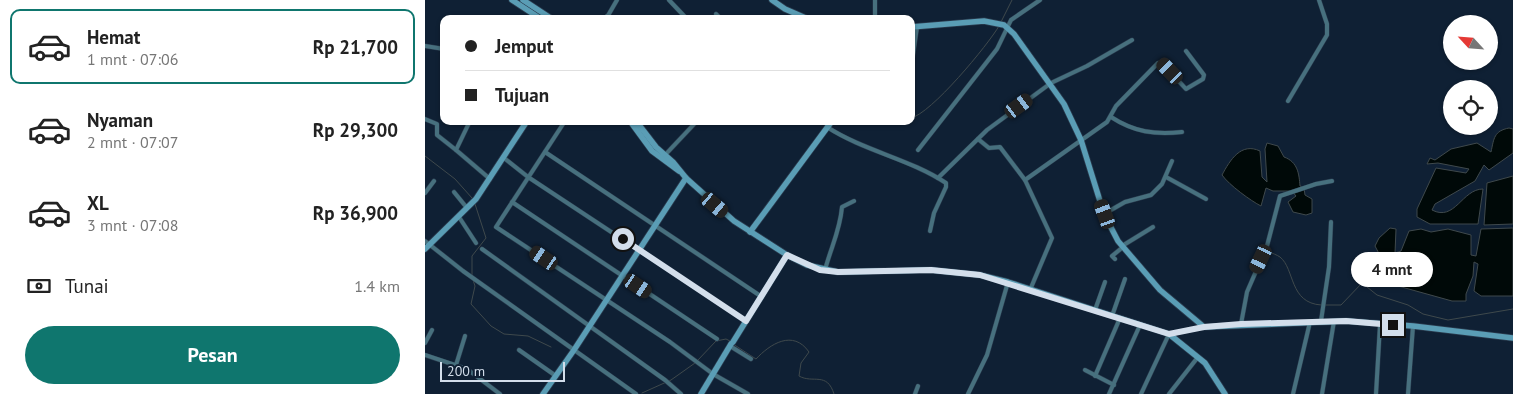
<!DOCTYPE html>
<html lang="id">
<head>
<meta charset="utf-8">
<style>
	:root { --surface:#fff; --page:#f2f2f2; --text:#222; --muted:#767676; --line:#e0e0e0; --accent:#0f766e }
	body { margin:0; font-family:"PT Sans",sans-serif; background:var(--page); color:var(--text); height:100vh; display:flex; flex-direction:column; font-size:19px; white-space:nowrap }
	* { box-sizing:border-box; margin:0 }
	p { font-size:16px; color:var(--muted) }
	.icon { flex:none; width:28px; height:28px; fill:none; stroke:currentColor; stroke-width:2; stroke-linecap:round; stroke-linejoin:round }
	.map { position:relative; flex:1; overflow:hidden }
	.sheet { display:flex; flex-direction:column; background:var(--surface); width:425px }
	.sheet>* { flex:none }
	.hud { position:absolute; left:15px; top:15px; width:475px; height:110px; border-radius:10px; box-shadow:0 1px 4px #0004; display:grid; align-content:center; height:110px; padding:0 25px; background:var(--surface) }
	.needle { width:32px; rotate:296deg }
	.tools { position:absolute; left:1018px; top:15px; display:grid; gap:10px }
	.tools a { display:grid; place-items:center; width:55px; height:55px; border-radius:50%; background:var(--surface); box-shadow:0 1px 4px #0004; font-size:25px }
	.scale { position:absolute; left:15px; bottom:12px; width:125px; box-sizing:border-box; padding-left:5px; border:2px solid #d3deeb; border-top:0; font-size:14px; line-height:18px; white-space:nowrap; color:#d3deeb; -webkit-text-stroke:4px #0f2034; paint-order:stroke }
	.end { position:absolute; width:22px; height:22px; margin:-11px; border:6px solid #d3deeb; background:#111; box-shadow:0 0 0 2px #111 }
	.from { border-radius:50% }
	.bubble { position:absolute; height:35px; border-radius:18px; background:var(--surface); box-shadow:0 1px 4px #0004; font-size:16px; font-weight:700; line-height:35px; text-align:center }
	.car { position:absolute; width:15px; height:30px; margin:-15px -8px; border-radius:6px; box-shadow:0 0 4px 1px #0007; background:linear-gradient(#222 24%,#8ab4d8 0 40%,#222 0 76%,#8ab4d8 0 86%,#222 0) }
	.hud b { display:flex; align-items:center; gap:18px; height:48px; font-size:19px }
	.hud b+b { border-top:1px solid var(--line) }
	.hud i { width:12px; height:12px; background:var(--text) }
	ul { padding:9px 0 0; list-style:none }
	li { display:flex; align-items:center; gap:15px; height:75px; margin:0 10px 8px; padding:0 15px; border:2px solid transparent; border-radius:10px }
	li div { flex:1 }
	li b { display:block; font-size:19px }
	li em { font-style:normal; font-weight:700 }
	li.on { border-color:var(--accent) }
	li>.icon { width:45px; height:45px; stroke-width:1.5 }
	.pay { display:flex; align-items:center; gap:12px; height:55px; padding:0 25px; font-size:19px }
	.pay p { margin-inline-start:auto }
	.cta { display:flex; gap:10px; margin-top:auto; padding:10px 25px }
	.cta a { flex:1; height:58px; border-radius:30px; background:var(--accent); color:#fff; font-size:20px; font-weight:700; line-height:58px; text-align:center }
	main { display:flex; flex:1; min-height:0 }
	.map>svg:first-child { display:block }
</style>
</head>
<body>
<main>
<section class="sheet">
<ul>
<li class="on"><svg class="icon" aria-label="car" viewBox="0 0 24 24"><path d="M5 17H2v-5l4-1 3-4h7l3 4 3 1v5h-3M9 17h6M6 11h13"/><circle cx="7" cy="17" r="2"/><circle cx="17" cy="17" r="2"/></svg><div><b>Hemat</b><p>1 mnt · 07:06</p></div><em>Rp 21,700</em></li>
<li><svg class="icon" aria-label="car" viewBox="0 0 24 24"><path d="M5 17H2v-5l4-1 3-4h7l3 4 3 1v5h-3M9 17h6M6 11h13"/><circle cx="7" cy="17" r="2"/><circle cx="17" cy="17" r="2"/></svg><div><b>Nyaman</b><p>2 mnt · 07:07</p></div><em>Rp 29,300</em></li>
<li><svg class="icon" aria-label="car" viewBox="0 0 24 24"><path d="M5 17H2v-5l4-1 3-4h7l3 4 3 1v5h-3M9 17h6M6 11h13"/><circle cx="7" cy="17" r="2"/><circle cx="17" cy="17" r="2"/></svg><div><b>XL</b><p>3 mnt · 07:08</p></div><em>Rp 36,900</em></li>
</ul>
<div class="pay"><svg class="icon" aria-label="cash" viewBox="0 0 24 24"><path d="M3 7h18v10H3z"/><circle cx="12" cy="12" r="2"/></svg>Tunai<p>1.4 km</p></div>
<div class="cta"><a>Pesan</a></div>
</section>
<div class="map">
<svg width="1088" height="394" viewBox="0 0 1088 394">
	<rect width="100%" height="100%" fill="#0f2034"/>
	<!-- water -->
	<g fill="#000908" stroke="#3f494c">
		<path d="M1084,128L1088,129V153L1064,170L1059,165L1050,181L1010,204L1007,210C1030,222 1037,189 1058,189L1053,224H1005L992,217V209L1011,168L1041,173L1044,169L1013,163L1002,164L1005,158L1010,160L1026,149L1052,143L1066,152C1069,138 1069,131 1084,128Z"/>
		<path d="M842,143L853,146L859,157C873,162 874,174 875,186L879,188L880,195L887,199V213L881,215L868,212L863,202L871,196L867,191H848L841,188L836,206C826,201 804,185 797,175C805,160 816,142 835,151L837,177L842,182L840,149Z"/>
		<polygon points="1088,176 1088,224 1059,225 1062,183"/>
		<polygon points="965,228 971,229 970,253 976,251 984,231 996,229 1006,232 1023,229 1046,235 1046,255 1051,256 1056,229 1088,228 1088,296 1056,296 1049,291 1053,264 1049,262 1048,276 1041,294 1041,301 1027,301 973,286 969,279 975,257 972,256 959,263 950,246 954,238"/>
	</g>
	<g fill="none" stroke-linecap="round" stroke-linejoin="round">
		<!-- stream -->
		<g stroke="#3f494c" stroke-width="1">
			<polyline points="576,22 587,0"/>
			<path d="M486,118C506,114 563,45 574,26"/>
			<polyline points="0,156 30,179 47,198"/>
			<polyline points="837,247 838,248"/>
			<path d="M844,252C847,253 852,255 855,257C870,269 864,303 896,305"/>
			<polyline points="47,276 47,256 61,238 50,204"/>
			<polyline points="48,280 50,286 46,304 66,326 79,334 103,336 126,347"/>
			<polyline points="900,305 916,305 937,283 952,295 983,305 998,314 1023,320 1088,309"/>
			<path d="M308,344L331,359C345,344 368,329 384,352L376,363L374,376C388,384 402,371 409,394"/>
			<polyline points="273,360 291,341 301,339 305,341"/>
			<polyline points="217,393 246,380 270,363"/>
		</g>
		<defs>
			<g id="street">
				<polyline points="244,0 262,19"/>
				<polyline points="450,0 450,19"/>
				<polyline points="291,14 296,19"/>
				<polyline points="182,16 190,19"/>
				<polyline points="181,19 192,0"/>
				<polyline points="0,46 19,49"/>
				<polyline points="486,69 492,27"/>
				<polyline points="863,101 902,35 902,24 894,0"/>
				<path d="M686,117C709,132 730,135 757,132"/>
				<polyline points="0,119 12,124 12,135 31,150"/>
				<polyline points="45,121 31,150 65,179"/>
				<polyline points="140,121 71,227 245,342 288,374 323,394"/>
				<path d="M402,127C439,151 485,159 521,183V187L509,213L505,231"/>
				<polyline points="553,139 564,148 575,147 600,180"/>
				<polyline points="493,150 572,49 586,20 615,0"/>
				<polyline points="120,152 337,297"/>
				<polyline points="240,155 272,121"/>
				<polyline points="79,158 103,177 321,321"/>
				<polyline points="741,177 781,199"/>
				<polyline points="513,178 562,130 626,83 662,66 707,40"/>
				<polyline points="29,192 42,208"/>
				<polyline points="0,193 9,181"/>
				<polyline points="87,202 292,339"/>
				<polyline points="679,214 700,202 726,195 737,184 747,161"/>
				<polyline points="34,217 51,243"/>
				<polyline points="0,241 38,271 211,394"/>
				<polyline points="697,246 728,227"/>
				<polyline points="57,249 240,380 256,394"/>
				<polyline points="690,259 687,256 698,247"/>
				<path d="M400,270C406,247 415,231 417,207L429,201"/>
				<polyline points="605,290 627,238 600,180 682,122 691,106 733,63 737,63 761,89 778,79 779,75 761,51"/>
				<polyline points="670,310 680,282"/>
				<polyline points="687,316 700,279"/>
				<polyline points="896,321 904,267 906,222"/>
				<polyline points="816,324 822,292 842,246 855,196 891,184 907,181"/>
				<polyline points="0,343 7,330"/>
				<polyline points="305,346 326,359"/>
				<polyline points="94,350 131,376"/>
				<polyline points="0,355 42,369 75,394"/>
				<polyline points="31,365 40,336"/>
				<polyline points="660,370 689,385"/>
				<polyline points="670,376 695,318"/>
				<polyline points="490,394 493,386"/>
				<polyline points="543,394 562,355 583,282"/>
				<polyline points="684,394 715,325"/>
				<polyline points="716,394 744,334 779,327"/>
				<polyline points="744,394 773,357"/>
				<polyline points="868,394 885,322"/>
				<polyline points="897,394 909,321"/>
				<polyline points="951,394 955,325"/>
				<polyline points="983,394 988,326"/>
			</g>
			<g id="secondary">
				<polyline points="87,0 116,19"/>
				<polyline points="98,0 127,19"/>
				<polyline points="347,0 360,9 383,19"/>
				<polyline points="486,27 559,21 579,25 589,34 639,104 656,140 679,214 693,241 735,290 779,327 921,321 988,326 1088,338"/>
				<polyline points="205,121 227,151 254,171"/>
				<polyline points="211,121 231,147 248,162 261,178 309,221 362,255 382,265 413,272 506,270 555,275 583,282 744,334 780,363 800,394"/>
				<polyline points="325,232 407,121"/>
				<polyline points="0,249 51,199 102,121"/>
				<polyline points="308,342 362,255"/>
				<polyline points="118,394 149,350 261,178"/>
				<polyline points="276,394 306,344"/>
			</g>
		</defs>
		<!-- street casing -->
		<use href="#street" stroke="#2a3b4e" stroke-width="5"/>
		<!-- secondary casing -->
		<use href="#secondary" stroke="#2a3b4e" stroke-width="7"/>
		<!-- street -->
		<use href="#street" stroke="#47707e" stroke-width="4"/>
		<!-- secondary -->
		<use href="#secondary" stroke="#5a9db5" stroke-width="5.5"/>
	</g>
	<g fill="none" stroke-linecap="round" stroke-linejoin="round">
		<!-- route -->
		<polyline stroke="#d3deeb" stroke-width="6" points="198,239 321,321 362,255 395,270 413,272 506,270 555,275 744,334 779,327 816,324 921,321 968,325"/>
	</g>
</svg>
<div class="tools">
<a><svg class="needle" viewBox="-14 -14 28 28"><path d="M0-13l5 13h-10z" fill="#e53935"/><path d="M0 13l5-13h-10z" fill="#767676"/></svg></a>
<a><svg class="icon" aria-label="locate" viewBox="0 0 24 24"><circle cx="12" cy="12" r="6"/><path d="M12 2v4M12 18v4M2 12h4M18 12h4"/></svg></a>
</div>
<div class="scale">200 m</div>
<i class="end from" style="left:198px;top:239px"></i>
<i class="end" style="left:968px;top:325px"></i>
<div class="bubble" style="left:926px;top:252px;width:82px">4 mnt</div>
<i class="car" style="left:745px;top:71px;rotate:316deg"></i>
<i class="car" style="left:594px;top:106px;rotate:54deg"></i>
<i class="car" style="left:290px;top:205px;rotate:130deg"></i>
<i class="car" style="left:680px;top:214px;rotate:340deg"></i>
<i class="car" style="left:119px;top:258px;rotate:304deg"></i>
<i class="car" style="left:836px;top:259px;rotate:205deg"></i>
<i class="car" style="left:213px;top:286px;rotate:124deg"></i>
<div class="hud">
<b><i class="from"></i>Jemput</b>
<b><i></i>Tujuan</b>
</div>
</div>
</main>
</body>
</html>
